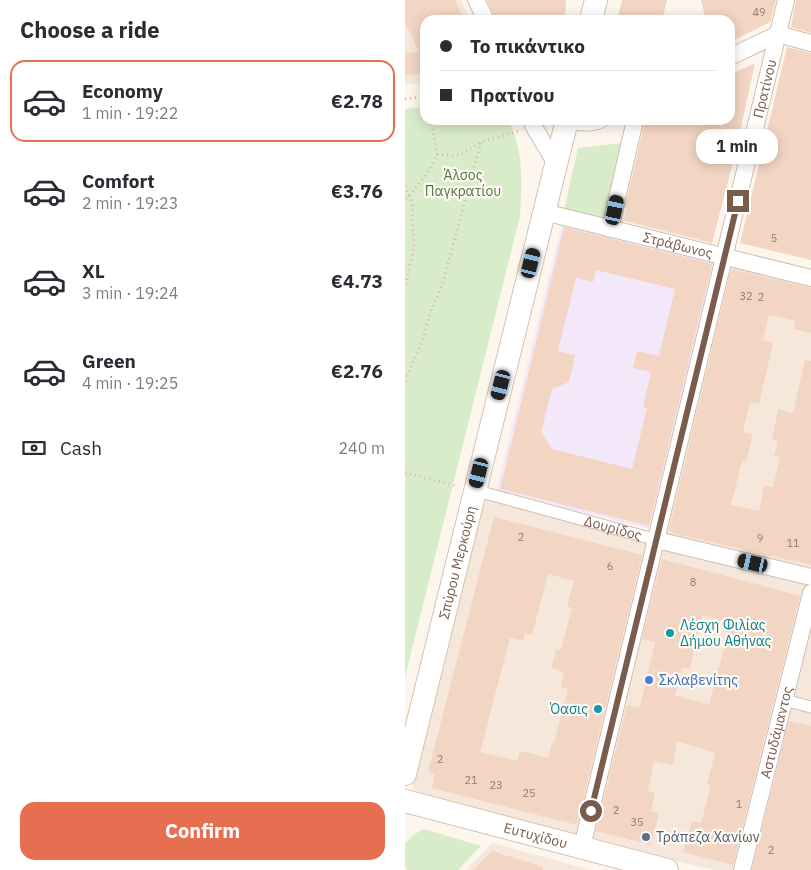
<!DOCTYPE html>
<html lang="en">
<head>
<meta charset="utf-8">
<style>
	:root { --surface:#fff; --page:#f2f2f3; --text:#2b2b33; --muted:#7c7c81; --line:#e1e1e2; --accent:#e76f51 }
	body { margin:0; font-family:"IBM Plex Sans",sans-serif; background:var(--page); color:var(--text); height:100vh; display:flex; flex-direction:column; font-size:19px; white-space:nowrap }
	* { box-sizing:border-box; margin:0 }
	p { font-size:16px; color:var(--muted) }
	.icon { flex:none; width:28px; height:28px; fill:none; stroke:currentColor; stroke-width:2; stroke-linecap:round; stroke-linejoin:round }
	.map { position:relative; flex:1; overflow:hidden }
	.sheet { display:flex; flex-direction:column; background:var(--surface); width:405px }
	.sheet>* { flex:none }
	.hud { position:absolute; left:15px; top:15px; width:315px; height:110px; border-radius:15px; box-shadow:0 2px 12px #0003; display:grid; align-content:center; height:110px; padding:0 20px; background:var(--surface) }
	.end { position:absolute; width:22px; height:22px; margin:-11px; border:6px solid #7a5c4d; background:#fff; box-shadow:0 0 0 2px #fff }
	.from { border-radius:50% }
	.bubble { position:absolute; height:35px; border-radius:15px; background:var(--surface); box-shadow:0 2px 12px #0003; font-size:16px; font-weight:700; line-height:35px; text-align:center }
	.car { position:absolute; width:15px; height:30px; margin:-15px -8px; border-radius:6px; box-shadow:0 0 4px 1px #0007; background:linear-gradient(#222 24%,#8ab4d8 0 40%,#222 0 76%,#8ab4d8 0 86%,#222 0) }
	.hud b { display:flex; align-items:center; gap:18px; height:48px; font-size:19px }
	.hud b+b { border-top:1px solid var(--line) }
	.hud i { width:12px; height:12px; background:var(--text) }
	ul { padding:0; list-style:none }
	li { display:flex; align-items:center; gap:15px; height:82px; margin:0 10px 8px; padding:0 10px; border:2px solid transparent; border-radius:15px }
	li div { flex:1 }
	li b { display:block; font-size:19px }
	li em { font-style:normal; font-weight:700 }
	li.on { border-color:var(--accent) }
	li>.icon { width:45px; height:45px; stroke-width:1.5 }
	h2 { padding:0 20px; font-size:22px; line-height:60px }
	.pay { display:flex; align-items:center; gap:12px; height:55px; padding:0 20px; font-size:19px }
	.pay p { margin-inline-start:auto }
	.button { display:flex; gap:10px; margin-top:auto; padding:10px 20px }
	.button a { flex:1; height:58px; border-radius:15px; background:var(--accent); color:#fff; font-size:20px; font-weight:700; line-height:58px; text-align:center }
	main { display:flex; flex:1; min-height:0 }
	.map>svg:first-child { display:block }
</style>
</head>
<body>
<main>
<section class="sheet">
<h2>Choose a ride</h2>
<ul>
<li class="on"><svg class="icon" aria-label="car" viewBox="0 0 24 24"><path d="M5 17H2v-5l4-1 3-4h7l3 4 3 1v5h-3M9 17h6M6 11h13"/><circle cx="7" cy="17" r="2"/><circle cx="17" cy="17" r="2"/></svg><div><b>Economy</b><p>1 min · 19:22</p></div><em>€2.78</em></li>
<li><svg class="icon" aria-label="car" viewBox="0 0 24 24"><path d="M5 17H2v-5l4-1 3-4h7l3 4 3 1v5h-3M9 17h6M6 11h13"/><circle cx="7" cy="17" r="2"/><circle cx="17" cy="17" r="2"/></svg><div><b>Comfort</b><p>2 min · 19:23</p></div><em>€3.76</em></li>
<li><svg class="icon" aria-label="car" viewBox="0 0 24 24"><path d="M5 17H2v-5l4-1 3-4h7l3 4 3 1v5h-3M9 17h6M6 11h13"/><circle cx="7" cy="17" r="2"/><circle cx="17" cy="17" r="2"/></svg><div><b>XL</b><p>3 min · 19:24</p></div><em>€4.73</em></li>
<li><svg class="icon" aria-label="car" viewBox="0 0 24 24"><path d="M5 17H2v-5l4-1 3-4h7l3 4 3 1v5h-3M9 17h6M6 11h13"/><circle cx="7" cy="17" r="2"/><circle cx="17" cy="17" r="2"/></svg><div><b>Green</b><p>4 min · 19:25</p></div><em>€2.76</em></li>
</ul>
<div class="pay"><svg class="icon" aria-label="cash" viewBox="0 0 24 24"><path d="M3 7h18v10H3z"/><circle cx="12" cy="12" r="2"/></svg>Cash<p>240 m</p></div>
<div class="button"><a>Confirm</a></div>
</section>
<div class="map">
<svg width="406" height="870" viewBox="0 0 406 870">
	<rect width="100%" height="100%" fill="#fdf6ec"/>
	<!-- residential -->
	<g fill="#f5e8da">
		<polygon points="0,0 56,0 65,20 20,20 20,82 0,85"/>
		<polygon points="323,264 406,284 406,870 309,870 15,802 9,794 7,783 74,496 253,546"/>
		<polygon points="87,843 186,870 61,870"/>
	</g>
	<!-- education -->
	<polygon fill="#f3e8fa" points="157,224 312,262 246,529 91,491"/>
	<!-- green -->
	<g fill="#d8ecc9">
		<path d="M20,107V120H103C119,149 117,184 115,216L0,677V109Z"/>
		<polygon points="217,143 200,220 159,210 173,148"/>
		<polygon points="19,829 76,846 53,870 2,870 0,867 0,844 8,835"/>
	</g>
	<!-- building -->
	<g fill="#f3d5c3" fill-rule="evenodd">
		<polygon points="0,0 50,0 59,20 20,20 20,73 0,75 0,53 14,52 0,23"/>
		<polygon points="82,0 161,0 160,20 91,20"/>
		<polygon points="217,0 262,0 257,20 212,20"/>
		<polygon points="296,0 371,0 365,22 325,42 325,20 301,20"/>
		<polygon points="391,0 406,0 406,33 386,27"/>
		<polygon points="382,47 406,53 406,260 335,243"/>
		<polygon points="350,63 331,150 307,243 219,221 222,207 220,207 240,120 325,120 325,75"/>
		<path d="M159,227L307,264L244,526L95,489ZM191,270L270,289L254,356L232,351L228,368L246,372L238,407L242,408L227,469L147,449L136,432L147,389L164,382L170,355L153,351L171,278L188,282Z"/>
		<polygon points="326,269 406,288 406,333 389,329 390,321 364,315 358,340 368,343 354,404 345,402 338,432 348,434 341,462 337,461 326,505 354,511 359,486 368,487 375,457 369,456 373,441 367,440 373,409 388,413 400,360 406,361 406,565 266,533 267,531 264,530"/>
		<path d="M89,517L237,555L172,825L27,788L30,774L23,772ZM143,574L169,581L162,606L167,608L156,650L151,649L146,668L159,672L156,687L163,689L149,743L147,742L143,758L115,751L112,761L75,752L105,638L118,641L120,633L127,635Z"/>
		<path d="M257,559L395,596L328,865L278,852L287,821L296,823L306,785L302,784L310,753L272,741L268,765L249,761L243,791L250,792L246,811L254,813L246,845L191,831L222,705L235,707L250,642L237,639ZM297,615L326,623L304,704L270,696L277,667L285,669Z"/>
		<polygon points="384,721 406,726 406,870 347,870"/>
		<polygon points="87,851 138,867 138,870 68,870"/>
	</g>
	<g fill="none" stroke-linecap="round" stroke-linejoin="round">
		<defs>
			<g id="pedestrian">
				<path id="s1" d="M69,490L252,540"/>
				<polyline points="379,700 406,707"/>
			</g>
			<g id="minor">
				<polyline points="71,0 81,20"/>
				<polyline points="325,57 373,34 406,43"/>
				<polyline points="126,120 129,127 151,164"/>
				<path d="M163,120C174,123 185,124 195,120"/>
				<path id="s2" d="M139,212L406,278"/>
				<polyline points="205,229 230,120"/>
				<polyline points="252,540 406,577"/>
				<path id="s3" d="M177,847L381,0"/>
				<path id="s4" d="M337,870L406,593"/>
			</g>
			<g id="secondary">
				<polyline points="186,20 191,0"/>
				<path id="s5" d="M0,774L162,120"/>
				<path id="s6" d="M0,801L262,870"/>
			</g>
		</defs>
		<!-- pedestrian casing -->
		<use href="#pedestrian" stroke="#d1beb0" stroke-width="13"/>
		<!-- minor casing -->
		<use href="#minor" stroke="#d1beb0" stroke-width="18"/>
		<!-- secondary casing -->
		<use href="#secondary" stroke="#d6c0b0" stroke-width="24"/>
		<!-- path -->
		<g stroke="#d9b8a5" stroke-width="3" stroke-dasharray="1 4" stroke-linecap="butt">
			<polyline points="0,99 20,96"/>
			<polyline points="32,155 55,155 76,142 114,131"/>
			<polyline points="0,186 7,203 9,247 0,286"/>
			<polyline points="0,198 4,196 22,174 32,155 26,120"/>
			<polyline points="0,381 17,342 25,313 37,286 76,142"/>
			<polyline points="0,473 52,486"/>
		</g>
		<!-- pedestrian -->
		<use href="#pedestrian" stroke="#fff" stroke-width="11"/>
		<!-- minor -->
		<use href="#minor" stroke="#fff" stroke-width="16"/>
		<!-- secondary -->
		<use href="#secondary" stroke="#fff" stroke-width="22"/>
	</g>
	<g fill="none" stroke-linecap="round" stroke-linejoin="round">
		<!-- route -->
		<polyline stroke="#7a5c4d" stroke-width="6" points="186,811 333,201"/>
	</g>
	<!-- markers -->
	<g fill="#0f9aa8" stroke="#fffaf3" stroke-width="2">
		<circle cx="265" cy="633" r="5"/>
		<circle cx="193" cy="709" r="5"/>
	</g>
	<circle fill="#3f7fe0" stroke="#fffaf3" stroke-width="2" cx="244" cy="680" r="5"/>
	<circle fill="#5c6f8a" stroke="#fffaf3" stroke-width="2" cx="241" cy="837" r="5"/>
	<g text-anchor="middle" stroke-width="4.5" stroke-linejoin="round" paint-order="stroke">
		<!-- number labels -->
		<g font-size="11" fill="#987a6a">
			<text x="354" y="16">49</text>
			<text x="369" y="242">5</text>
			<text x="341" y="300">32</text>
			<text x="356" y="301">2</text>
			<text x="116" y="541">2</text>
			<text x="355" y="542">9</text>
			<text x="388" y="547">11</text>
			<text x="205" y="570">6</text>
			<text x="288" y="586">8</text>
			<text x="35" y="763">2</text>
			<text x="66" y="784">21</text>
			<text x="91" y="789">23</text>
			<text x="124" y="797">25</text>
			<text x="334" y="808">1</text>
			<text x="211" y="814">2</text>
			<text x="232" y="826">35</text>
			<text x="366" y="854">2</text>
		</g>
		<!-- street labels -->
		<g font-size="14" fill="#7a5c4d" stroke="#fffaf3">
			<text dy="5" stroke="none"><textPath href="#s3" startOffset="780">Πρατίνου</textPath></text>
			<text dy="5" stroke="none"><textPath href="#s2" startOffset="138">Στράβωνος</textPath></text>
			<text dy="5" stroke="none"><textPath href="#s1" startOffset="144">Δουρίδος</textPath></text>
			<text dy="5" stroke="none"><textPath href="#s5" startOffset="218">Σπύρου Μερκούρη</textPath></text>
			<text dy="5" stroke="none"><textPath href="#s4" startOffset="142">Αστυδάμαντος</textPath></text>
			<text dy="5" stroke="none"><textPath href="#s6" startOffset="135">Ευτυχίδου</textPath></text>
		</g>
		<!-- park labels -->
		<g font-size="14" fill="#537a41" stroke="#fffaf3">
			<text x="58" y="180">Άλσος<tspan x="58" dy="16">Παγκρατίου</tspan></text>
		</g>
		<!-- culture labels -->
		<g font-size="14" fill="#0d838f" stroke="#fffaf3" text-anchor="start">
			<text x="275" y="630">Λέσχη Φιλίας<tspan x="275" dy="16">Δήμου Αθήνας</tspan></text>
			<text x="183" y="714" text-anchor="end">Όασις</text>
		</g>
		<!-- shop labels -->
		<g font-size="14" fill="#366cbe" stroke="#fffaf3" text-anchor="start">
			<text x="254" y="685">Σκλαβενίτης</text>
		</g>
		<!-- service labels -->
		<g font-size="14" fill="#4e5e75" stroke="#fffaf3" text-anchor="start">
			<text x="251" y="842">Τράπεζα Χανίων</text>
		</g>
	</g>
</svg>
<i class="end from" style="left:186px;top:811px"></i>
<i class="end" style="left:333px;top:201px"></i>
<div class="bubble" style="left:291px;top:129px;width:82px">1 min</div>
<i class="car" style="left:210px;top:210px;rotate:12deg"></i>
<i class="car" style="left:126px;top:263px;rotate:14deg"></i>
<i class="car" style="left:96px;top:385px;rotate:194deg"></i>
<i class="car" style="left:74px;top:473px;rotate:194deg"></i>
<i class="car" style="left:348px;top:563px;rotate:283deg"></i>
<div class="hud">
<b><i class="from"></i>Το πικάντικο</b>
<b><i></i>Πρατίνου</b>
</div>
</div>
</main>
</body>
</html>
